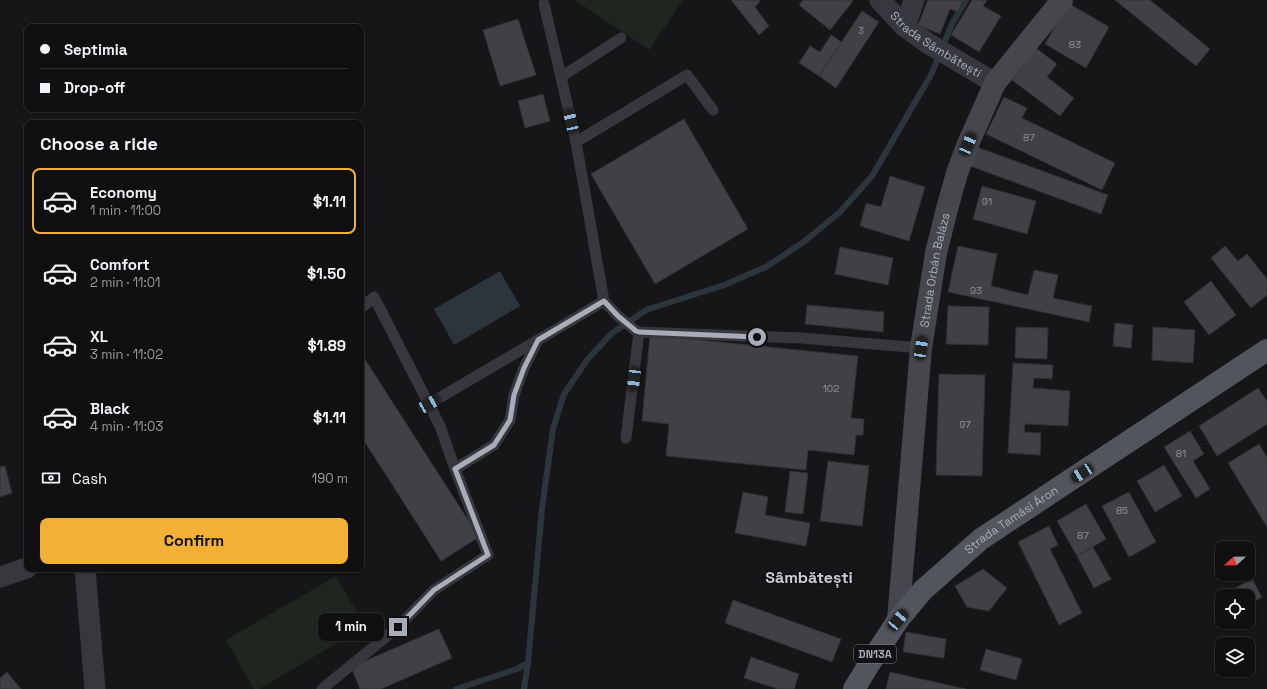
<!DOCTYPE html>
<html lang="en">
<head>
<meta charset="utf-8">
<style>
	:root { --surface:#101012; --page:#19191b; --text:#f1f3f6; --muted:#9c9d9f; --line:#303032; --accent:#f2b134 }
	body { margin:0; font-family:"Space Grotesk",sans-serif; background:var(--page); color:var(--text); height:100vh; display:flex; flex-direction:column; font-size:15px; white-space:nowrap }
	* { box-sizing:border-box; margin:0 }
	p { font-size:13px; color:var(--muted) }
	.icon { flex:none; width:22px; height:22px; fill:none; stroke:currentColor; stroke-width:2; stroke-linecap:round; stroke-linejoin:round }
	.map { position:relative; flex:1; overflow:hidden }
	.panel { position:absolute; left:24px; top:120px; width:340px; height:452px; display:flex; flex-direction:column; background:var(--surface); border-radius:8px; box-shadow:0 1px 3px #0004,0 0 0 1px var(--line) }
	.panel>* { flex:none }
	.hud { position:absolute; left:24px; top:24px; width:340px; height:88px; border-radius:8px; box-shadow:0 1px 3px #0004,0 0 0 1px var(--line); display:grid; align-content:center; height:88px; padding:0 16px; background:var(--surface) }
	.needle { width:26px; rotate:248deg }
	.buttons { position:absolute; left:1215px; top:541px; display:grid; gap:8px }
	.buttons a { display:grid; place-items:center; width:40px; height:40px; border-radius:8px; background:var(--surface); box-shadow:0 1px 3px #0004,0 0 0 1px var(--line); font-size:20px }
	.end { position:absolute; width:18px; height:18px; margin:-9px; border:5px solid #a8adb8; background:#111; box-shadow:0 0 0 2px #111 }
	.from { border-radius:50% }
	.bubble { position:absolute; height:28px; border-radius:8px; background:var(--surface); box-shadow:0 1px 3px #0004,0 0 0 1px var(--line); font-size:13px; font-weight:700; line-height:28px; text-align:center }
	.car { position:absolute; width:12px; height:24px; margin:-12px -6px; border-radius:5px; box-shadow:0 0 3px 1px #0007; background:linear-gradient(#222 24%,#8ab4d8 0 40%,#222 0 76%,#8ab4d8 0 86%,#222 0) }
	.hud b { display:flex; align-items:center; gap:14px; height:38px; font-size:15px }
	.hud b+b { border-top:1px solid var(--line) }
	.hud i { width:10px; height:10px; background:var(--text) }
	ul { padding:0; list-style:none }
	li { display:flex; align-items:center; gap:12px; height:66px; margin:0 8px 6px; padding:0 8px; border:2px solid transparent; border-radius:8px }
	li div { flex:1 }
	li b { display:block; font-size:15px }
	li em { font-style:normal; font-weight:700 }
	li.current { border-color:var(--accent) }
	li>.icon { width:36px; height:36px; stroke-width:1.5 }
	h2 { padding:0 16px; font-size:18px; line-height:48px }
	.pay { display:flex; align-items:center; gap:10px; height:44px; padding:0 16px; font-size:15px }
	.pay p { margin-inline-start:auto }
	.primary-button { display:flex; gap:8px; margin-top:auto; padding:8px 16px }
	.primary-button a { flex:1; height:46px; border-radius:8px; background:var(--accent); color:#111; font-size:16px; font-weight:700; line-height:46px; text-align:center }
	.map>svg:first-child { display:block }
</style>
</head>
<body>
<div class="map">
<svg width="1267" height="689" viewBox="0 0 1267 689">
	<rect width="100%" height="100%" fill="#161618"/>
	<!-- green -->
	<g fill="#1e261f">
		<polygon points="575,0 683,0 649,50"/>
		<polygon points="336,576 365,627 259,689 254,689 226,640"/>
	</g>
	<!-- water -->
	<polygon fill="#2c353c" points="500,271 520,306 454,345 434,309"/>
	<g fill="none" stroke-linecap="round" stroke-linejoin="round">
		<!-- stream -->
		<g stroke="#2c353c" stroke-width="6">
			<polyline points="456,689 517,669 528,663"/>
			<polyline points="524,689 528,663 542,509 553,429 564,394 587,360 611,334 646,310 724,285 766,267 805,241 840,212 872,176 931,75 952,24 966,0"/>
		</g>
	</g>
	<!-- building -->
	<g fill="#404145" stroke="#303034">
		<polygon points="731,0 761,0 755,7 769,26 759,35"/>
		<polygon points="803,0 852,0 853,1 830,30 799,5"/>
		<polygon points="928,0 963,0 958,12 950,9 940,34 918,25"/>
		<polygon points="972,0 987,0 983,6 1001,16 979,52 951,35"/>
		<polygon points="1115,0 1150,0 1210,49 1196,66"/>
		<polygon points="1068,3 1109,27 1086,68 1045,44"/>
		<polygon points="862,11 879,22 836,88 819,76"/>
		<polygon points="518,19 536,75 500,86 483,30"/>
		<polygon points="831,35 842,42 819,76 799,63 810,46 820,52"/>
		<polygon points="1036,48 1057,64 1047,77 1074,98 1060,116 1012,80"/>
		<polygon points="543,94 550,121 525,128 518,101"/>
		<polygon points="1004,97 1027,108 1022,118 1115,163 1102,190 986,134"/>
		<polygon points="684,119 748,229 655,284 591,174"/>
		<polygon points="977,147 1108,195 1101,214 970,166"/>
		<polygon points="890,176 925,187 909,241 860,226 866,203 881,207"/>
		<polygon points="982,186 1036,201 1027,234 973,219"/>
		<polygon points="958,246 997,254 991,286 1028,295 1034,270 1058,275 1053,298 1092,306 1089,322 948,292"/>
		<polygon points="1225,246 1238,261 1247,254 1267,279 1267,295 1251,308 1211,258"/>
		<polygon points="840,247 893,258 888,285 835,274"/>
		<polygon points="1211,281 1236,315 1209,335 1184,302"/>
		<polygon points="807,305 884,312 883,332 805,324"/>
		<polygon points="948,306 989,307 988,345 946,344"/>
		<polygon points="1115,323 1133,325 1131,348 1113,346"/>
		<polygon points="1016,327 1048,328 1047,359 1015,358"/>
		<polygon points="1153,327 1195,330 1193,363 1152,360"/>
		<polygon points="650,335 858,356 851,418 864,419 863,435 856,435 854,455 808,450 806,470 666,456 669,424 642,421"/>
		<polygon points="361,353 479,537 441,561 361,436"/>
		<polygon points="1013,363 1053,365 1052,379 1034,378 1033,388 1070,391 1068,426 1025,424 1024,432 1041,433 1040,455 1008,453"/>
		<polygon points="939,374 985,375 982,476 936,475"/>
		<polygon points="1258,388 1267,401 1267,424 1217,456 1199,426"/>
		<polygon points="1190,431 1204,454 1193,461 1210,489 1196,498 1164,447"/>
		<polygon points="1259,444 1267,457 1267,527 1228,463"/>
		<polygon points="828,461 869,466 862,526 820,521"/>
		<polygon points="1164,465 1182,496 1155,512 1137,481"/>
		<polygon points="5,466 12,493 0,497 0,467"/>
		<polygon points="790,471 808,473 803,514 785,512"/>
		<polygon points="743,492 768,497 765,515 810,523 806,546 735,533"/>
		<polygon points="1129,492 1156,542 1129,557 1102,506"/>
		<polygon points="1086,504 1106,539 1077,556 1057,521"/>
		<polygon points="1049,526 1058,545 1050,549 1082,613 1059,625 1018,542"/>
		<polygon points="1093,547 1111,579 1094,588 1077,556"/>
		<polygon points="983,569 1007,588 989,611 967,607 955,586"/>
		<polygon points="1252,579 1262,597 1248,604 1248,596 1222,596 1222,614 1214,600"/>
		<polygon points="733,600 841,639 832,662 725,623"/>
		<polygon points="439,629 452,658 381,689 360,689 351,667"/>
		<polygon points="906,632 946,639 944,658 903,652"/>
		<polygon points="986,649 1022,659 1016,680 980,670"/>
		<polygon points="751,657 799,674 794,689 778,689 744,678"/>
		<polygon points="7,672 21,689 0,689 0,678"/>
		<polygon points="890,672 966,689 886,689"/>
	</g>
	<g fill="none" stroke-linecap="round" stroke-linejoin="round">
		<!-- lane -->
		<g stroke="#37383d" stroke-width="11">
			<polyline points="544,4 576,142 604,301 618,316 636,331 639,332 801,338 921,348"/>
			<polyline points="561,77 621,38"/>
			<polyline points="576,142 687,75 713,110"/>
			<polyline points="361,308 374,297 440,426 455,469"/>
			<polyline points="429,404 538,340"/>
			<polyline points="626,438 639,332"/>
			<polyline points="322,689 398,627 434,590 488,555 455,469 494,445 510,420 514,395 524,368 538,340 604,301"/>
		</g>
		<!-- street -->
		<g stroke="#37383d" stroke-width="21">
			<path id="s1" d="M880,0L905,27L929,44L995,83"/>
			<polyline points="905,27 914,0"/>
			<polyline points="85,569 95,689"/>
			<polyline points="0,577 27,568"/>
		</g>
		<!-- secondary -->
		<path stroke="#45474d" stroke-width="22" id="s2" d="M898,620L921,348L936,253L947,209L957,173L968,144L995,83L1062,0"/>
		<!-- primary -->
		<path stroke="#53555c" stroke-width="22" id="s3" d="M854,689L868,666L898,620L923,590L981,539L1267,350"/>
	</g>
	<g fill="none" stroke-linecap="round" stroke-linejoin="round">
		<!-- route -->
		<polyline stroke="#a8adb8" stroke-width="5" points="398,627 434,590 488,555 455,469 494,445 510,420 514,395 524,368 538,340 604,301 618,316 636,331 639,332 757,337"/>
	</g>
	<g text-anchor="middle" stroke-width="3" stroke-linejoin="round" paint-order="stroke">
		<!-- number labels -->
		<g font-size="10" fill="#8e929b">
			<text x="861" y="34">3</text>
			<text x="1075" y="48">83</text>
			<text x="1029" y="141">87</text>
			<text x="987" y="205">91</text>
			<text x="976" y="294">93</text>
			<text x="831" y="392">102</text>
			<text x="965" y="428">97</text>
			<text x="1181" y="457">81</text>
			<text x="1122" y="514">85</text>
			<text x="1083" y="539">87</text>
		</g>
		<!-- shield labels -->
		<rect fill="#111113" stroke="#7b7e86" stroke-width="1" x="854" y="645" width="42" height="18" rx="3"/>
		<g font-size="11" font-weight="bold" fill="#a8adb8">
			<text x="875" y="658">DN13A</text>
		</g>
		<!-- street labels -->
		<g font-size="12" fill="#a8adb8" stroke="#111113">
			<text dy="4" stroke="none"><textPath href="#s1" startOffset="72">Strada Sâmbătești</textPath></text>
			<text dy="4" stroke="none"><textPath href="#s2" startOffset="352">Strada Orbán Balázs</textPath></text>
			<text dy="4" stroke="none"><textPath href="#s3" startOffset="234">Strada Tamási Áron</textPath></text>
		</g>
		<!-- district labels -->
		<g font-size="16" font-weight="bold" fill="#c9ccd4" stroke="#111113">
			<text x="809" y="583">Sâmbătești</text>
		</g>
	</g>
</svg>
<div class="buttons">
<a><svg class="needle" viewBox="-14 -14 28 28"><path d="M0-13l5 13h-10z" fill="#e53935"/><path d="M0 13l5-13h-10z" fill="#9c9d9f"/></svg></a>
<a><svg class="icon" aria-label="locate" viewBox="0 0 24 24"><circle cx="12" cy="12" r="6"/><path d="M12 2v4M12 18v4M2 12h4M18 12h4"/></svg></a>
<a><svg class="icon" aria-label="layers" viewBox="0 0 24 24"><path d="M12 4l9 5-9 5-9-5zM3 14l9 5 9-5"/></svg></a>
</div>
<i class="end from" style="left:757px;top:337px"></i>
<i class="end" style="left:398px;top:627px"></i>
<div class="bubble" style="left:318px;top:613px;width:66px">1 min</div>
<i class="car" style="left:571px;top:121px;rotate:347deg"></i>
<i class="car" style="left:968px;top:144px;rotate:23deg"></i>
<i class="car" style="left:921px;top:348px;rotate:9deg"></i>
<i class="car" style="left:634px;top:379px;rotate:187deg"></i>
<i class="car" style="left:429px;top:404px;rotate:60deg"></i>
<i class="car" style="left:1082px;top:473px;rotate:237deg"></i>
<i class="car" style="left:898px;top:620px;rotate:40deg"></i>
<div class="hud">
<b><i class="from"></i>Septimia</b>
<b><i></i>Drop-off</b>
</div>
<section class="panel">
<h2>Choose a ride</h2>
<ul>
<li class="current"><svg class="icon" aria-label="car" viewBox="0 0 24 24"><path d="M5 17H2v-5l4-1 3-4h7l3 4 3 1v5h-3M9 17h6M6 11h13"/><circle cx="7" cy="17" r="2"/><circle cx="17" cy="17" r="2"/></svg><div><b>Economy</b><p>1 min · 11:00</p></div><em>$1.11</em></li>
<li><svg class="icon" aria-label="car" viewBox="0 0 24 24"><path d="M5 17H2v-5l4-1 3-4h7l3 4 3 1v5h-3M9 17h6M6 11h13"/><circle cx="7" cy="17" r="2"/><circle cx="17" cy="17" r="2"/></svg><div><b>Comfort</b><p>2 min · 11:01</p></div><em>$1.50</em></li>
<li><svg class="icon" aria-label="car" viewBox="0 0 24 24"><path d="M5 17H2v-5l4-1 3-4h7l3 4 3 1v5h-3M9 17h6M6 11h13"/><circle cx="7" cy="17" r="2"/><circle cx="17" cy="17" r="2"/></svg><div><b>XL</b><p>3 min · 11:02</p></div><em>$1.89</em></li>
<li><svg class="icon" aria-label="car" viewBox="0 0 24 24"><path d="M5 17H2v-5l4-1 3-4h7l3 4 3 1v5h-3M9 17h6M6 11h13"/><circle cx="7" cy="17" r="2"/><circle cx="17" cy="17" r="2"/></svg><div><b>Black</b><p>4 min · 11:03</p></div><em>$1.11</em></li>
</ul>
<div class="pay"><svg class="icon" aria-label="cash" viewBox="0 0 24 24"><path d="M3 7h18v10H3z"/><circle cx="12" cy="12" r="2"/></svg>Cash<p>190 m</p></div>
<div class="primary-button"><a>Confirm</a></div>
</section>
</div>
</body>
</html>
